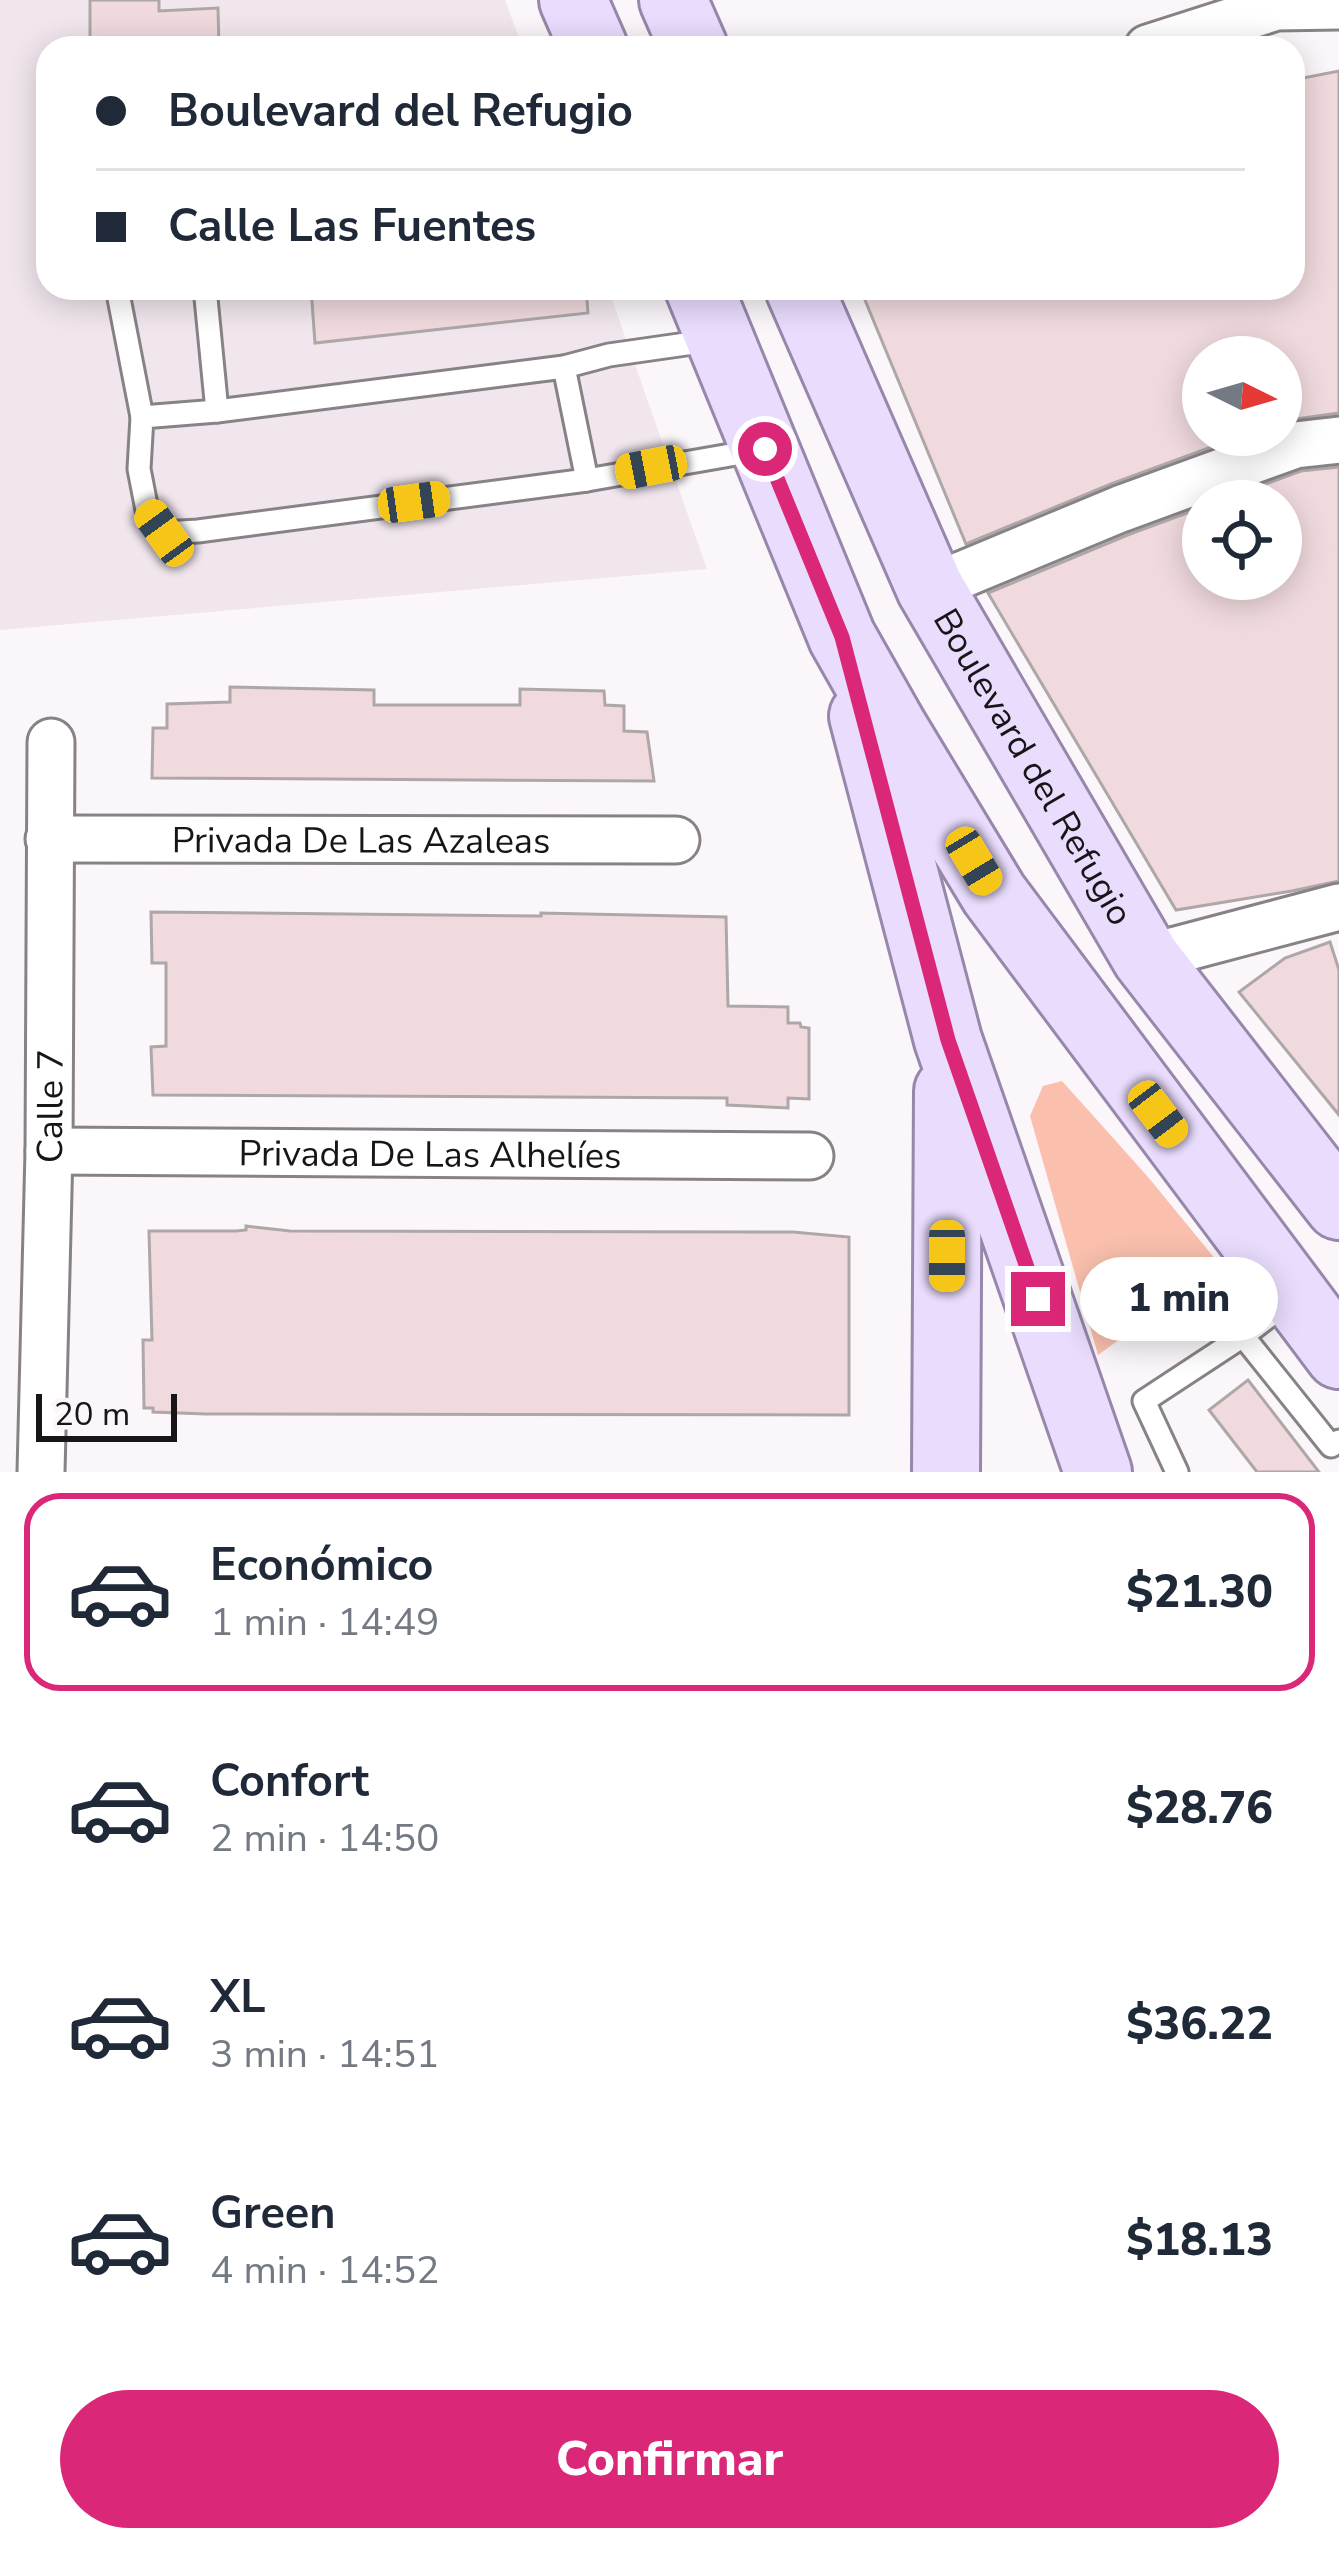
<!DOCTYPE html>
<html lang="es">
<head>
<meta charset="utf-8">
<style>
	:root { --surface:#fff; --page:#f6f6f7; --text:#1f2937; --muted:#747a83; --line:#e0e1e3; --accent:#db2777 }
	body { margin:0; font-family:"Nunito Sans",sans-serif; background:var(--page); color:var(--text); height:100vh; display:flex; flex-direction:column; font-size:45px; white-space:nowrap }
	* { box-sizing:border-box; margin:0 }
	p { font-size:39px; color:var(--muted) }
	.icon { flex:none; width:66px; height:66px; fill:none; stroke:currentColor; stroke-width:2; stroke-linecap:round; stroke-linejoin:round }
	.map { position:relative; height:1472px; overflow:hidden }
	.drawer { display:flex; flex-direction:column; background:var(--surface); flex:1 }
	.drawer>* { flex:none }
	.guide { position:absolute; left:36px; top:36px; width:1269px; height:264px; border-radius:36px; box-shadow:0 6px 30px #0003; display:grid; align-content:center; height:264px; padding:0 60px; background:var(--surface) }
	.needle { width:78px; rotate:95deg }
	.tools { position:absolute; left:1182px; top:336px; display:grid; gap:24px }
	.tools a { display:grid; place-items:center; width:120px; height:120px; border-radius:50%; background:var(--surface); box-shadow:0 6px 30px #0003; font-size:60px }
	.scale { position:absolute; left:36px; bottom:30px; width:141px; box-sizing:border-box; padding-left:12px; border:6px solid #171517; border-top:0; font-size:33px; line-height:42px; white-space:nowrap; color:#171517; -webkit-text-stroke:9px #fbf6f9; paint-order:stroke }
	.end { position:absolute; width:54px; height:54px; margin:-27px; border:15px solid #db2777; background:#fff; box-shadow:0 0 0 6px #fff }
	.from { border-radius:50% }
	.bubble { position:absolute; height:84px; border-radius:42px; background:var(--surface); box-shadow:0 6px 30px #0003; font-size:39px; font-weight:800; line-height:84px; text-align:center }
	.car { position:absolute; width:36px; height:72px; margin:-36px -18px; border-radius:15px; box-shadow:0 0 9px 3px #0007; background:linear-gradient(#f5c518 24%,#345 0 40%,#f5c518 0 76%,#345 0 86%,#f5c518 0) }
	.guide b { display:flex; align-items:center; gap:42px; height:114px; font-size:45px }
	.guide b+b { border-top:3px solid var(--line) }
	.guide i { width:30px; height:30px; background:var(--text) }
	ul { padding:21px 0 0; list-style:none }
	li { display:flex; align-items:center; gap:36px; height:198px; margin:0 24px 18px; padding:0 36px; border:6px solid transparent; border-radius:36px }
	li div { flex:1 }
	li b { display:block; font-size:45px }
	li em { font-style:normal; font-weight:800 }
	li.selected { border-color:var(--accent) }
	li>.icon { width:108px; height:108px; stroke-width:1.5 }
	.primary-button { display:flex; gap:24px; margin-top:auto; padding:24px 60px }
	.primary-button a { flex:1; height:138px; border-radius:72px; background:var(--accent); color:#fff; font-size:48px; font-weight:800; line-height:138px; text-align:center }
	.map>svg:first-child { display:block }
</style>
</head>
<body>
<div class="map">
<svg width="1339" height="1472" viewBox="0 0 1339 1472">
	<rect width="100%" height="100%" fill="#fbf6f9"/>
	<!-- built -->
	<polygon fill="#f1e6ee" points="0,0 505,0 523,48 48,48 48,288 608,288 707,569 0,630"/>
	<!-- green -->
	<polygon fill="#fac0ad" points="1062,1081 1148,1177 1221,1266 1098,1355 1030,1116 1043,1086"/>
	<!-- building -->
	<g fill="#f0dade" stroke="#ada7a8" stroke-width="3">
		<polygon points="90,0 159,0 159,11 218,8 219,48 90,48"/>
		<polygon points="1339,71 1339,413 1281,421 1281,357 1203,357 1203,435 1244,435 1111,484 966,544 860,288 1293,288 1293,80"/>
		<polygon points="311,288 586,288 588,313 315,343"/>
		<polygon points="1339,467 1339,881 1292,891 1176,910 988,593 1130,534 1203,507 1203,579 1281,579 1281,501 1220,501 1301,471"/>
		<polygon points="230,687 374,690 374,705 520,705 520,689 604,691 605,705 624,706 624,731 647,732 654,781 152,778 153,728 167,728 167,704 230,702"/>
		<polygon points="151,912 541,916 541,913 726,917 728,1006 788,1007 788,1023 800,1023 801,1027 809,1028 809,1099 788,1098 788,1108 727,1105 727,1098 153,1095 151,1047 166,1046 166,963 152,963"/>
		<polygon points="1330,942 1339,970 1339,1115 1239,992 1285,958"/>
		<polygon points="246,1226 290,1231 793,1232 849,1237 849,1415 206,1414 153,1412 153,1408 144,1408 143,1340 152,1340 149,1231 236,1231 246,1230"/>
		<polygon points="1248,1380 1319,1472 1257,1472 1209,1410"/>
	</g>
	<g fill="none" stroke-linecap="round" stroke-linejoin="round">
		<defs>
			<g id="lane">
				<polyline points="117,288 142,417"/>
				<polyline points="205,288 217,411"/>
				<polyline points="714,340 609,355 564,367 217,411 142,417 139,469 147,510 163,533 198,531 587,480 759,450"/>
				<polyline points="564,367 587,480"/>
				<polyline points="1243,1336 1290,1300"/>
				<polyline points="1177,1472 1144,1401 1243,1336 1331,1446 1339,1441"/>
			</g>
			<g id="street">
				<polyline points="1148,48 1276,7 1339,6"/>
				<polyline points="930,588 1120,509 1295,445 1339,440"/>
				<path id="s1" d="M49,839L676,840"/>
				<polyline points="1146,958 1339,907"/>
				<path id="s2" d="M49,1151L810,1156"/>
				<path id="s3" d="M41,1472L49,1151L51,742"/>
			</g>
			<g id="primary">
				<polyline points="573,0 594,48"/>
				<polyline points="673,0 694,48"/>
				<polyline points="699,288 842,637 893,727 994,894 1339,1355"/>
				<path id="s4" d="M799,288L930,588L1146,958L1339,1206"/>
				<polyline points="863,716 948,1040 1098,1472"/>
				<polyline points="946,1472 948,1091"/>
			</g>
		</defs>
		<!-- lane casing -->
		<use href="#lane" stroke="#878286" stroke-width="27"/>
		<!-- street casing -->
		<use href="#street" stroke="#878286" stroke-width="51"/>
		<!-- primary casing -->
		<use href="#primary" stroke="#9687ab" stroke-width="72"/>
		<!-- lane -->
		<use href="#lane" stroke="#fff" stroke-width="21"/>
		<!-- street -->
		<use href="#street" stroke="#fff" stroke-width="45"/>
		<!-- primary -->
		<use href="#primary" stroke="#e9dcfd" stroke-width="66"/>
	</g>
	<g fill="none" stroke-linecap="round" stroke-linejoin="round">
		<!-- route -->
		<polyline stroke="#db2777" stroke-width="15" points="765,449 842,637 948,1040 1038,1299"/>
	</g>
	<g text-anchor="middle" stroke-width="12" stroke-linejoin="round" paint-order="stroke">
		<!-- street labels -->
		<g font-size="36" fill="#171517" stroke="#fbf6f9">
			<text dy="13" stroke="none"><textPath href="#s4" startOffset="534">Boulevard del Refugio</textPath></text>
			<text dy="13" stroke="none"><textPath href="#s1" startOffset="312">Privada De Las Azaleas</textPath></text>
			<text dy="13" stroke="none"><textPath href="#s3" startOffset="366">Calle 7</textPath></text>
			<text dy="13" stroke="none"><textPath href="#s2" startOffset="381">Privada De Las Alhelíes</textPath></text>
		</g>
	</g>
</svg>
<div class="tools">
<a><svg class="needle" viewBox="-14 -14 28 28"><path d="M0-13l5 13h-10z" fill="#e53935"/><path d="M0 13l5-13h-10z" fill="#747a83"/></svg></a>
<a><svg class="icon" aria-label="locate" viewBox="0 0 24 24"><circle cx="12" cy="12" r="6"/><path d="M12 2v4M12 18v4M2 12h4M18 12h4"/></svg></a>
</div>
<div class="scale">20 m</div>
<i class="end from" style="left:765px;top:449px"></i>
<i class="end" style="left:1038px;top:1299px"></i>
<div class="bubble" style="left:1080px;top:1257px;width:198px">1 min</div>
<i class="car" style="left:651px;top:467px;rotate:259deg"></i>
<i class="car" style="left:414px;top:502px;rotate:82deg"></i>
<i class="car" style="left:164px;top:533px;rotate:324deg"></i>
<i class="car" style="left:974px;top:861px;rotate:149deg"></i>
<i class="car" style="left:1158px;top:1114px;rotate:143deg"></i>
<i class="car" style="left:947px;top:1256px;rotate:180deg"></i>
<div class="guide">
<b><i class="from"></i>Boulevard del Refugio</b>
<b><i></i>Calle Las Fuentes</b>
</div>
</div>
<section class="drawer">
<ul>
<li class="selected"><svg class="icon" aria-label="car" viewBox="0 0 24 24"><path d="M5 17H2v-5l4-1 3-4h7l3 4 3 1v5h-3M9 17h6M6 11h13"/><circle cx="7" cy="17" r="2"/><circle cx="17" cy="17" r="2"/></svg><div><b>Económico</b><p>1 min · 14:49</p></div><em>$21.30</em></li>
<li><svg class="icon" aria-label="car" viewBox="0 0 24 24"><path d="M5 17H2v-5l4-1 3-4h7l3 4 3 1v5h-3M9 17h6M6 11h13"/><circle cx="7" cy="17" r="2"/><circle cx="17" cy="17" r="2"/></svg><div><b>Confort</b><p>2 min · 14:50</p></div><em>$28.76</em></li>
<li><svg class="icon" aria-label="car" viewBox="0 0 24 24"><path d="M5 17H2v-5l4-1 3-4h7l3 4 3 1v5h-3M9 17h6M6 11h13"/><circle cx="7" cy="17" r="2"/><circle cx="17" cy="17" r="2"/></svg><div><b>XL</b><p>3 min · 14:51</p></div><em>$36.22</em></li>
<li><svg class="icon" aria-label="car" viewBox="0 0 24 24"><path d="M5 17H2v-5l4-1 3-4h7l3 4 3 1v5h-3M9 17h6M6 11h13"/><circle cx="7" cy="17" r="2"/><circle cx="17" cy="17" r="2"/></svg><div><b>Green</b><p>4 min · 14:52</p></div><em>$18.13</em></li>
</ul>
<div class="primary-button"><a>Confirmar</a></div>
</section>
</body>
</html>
